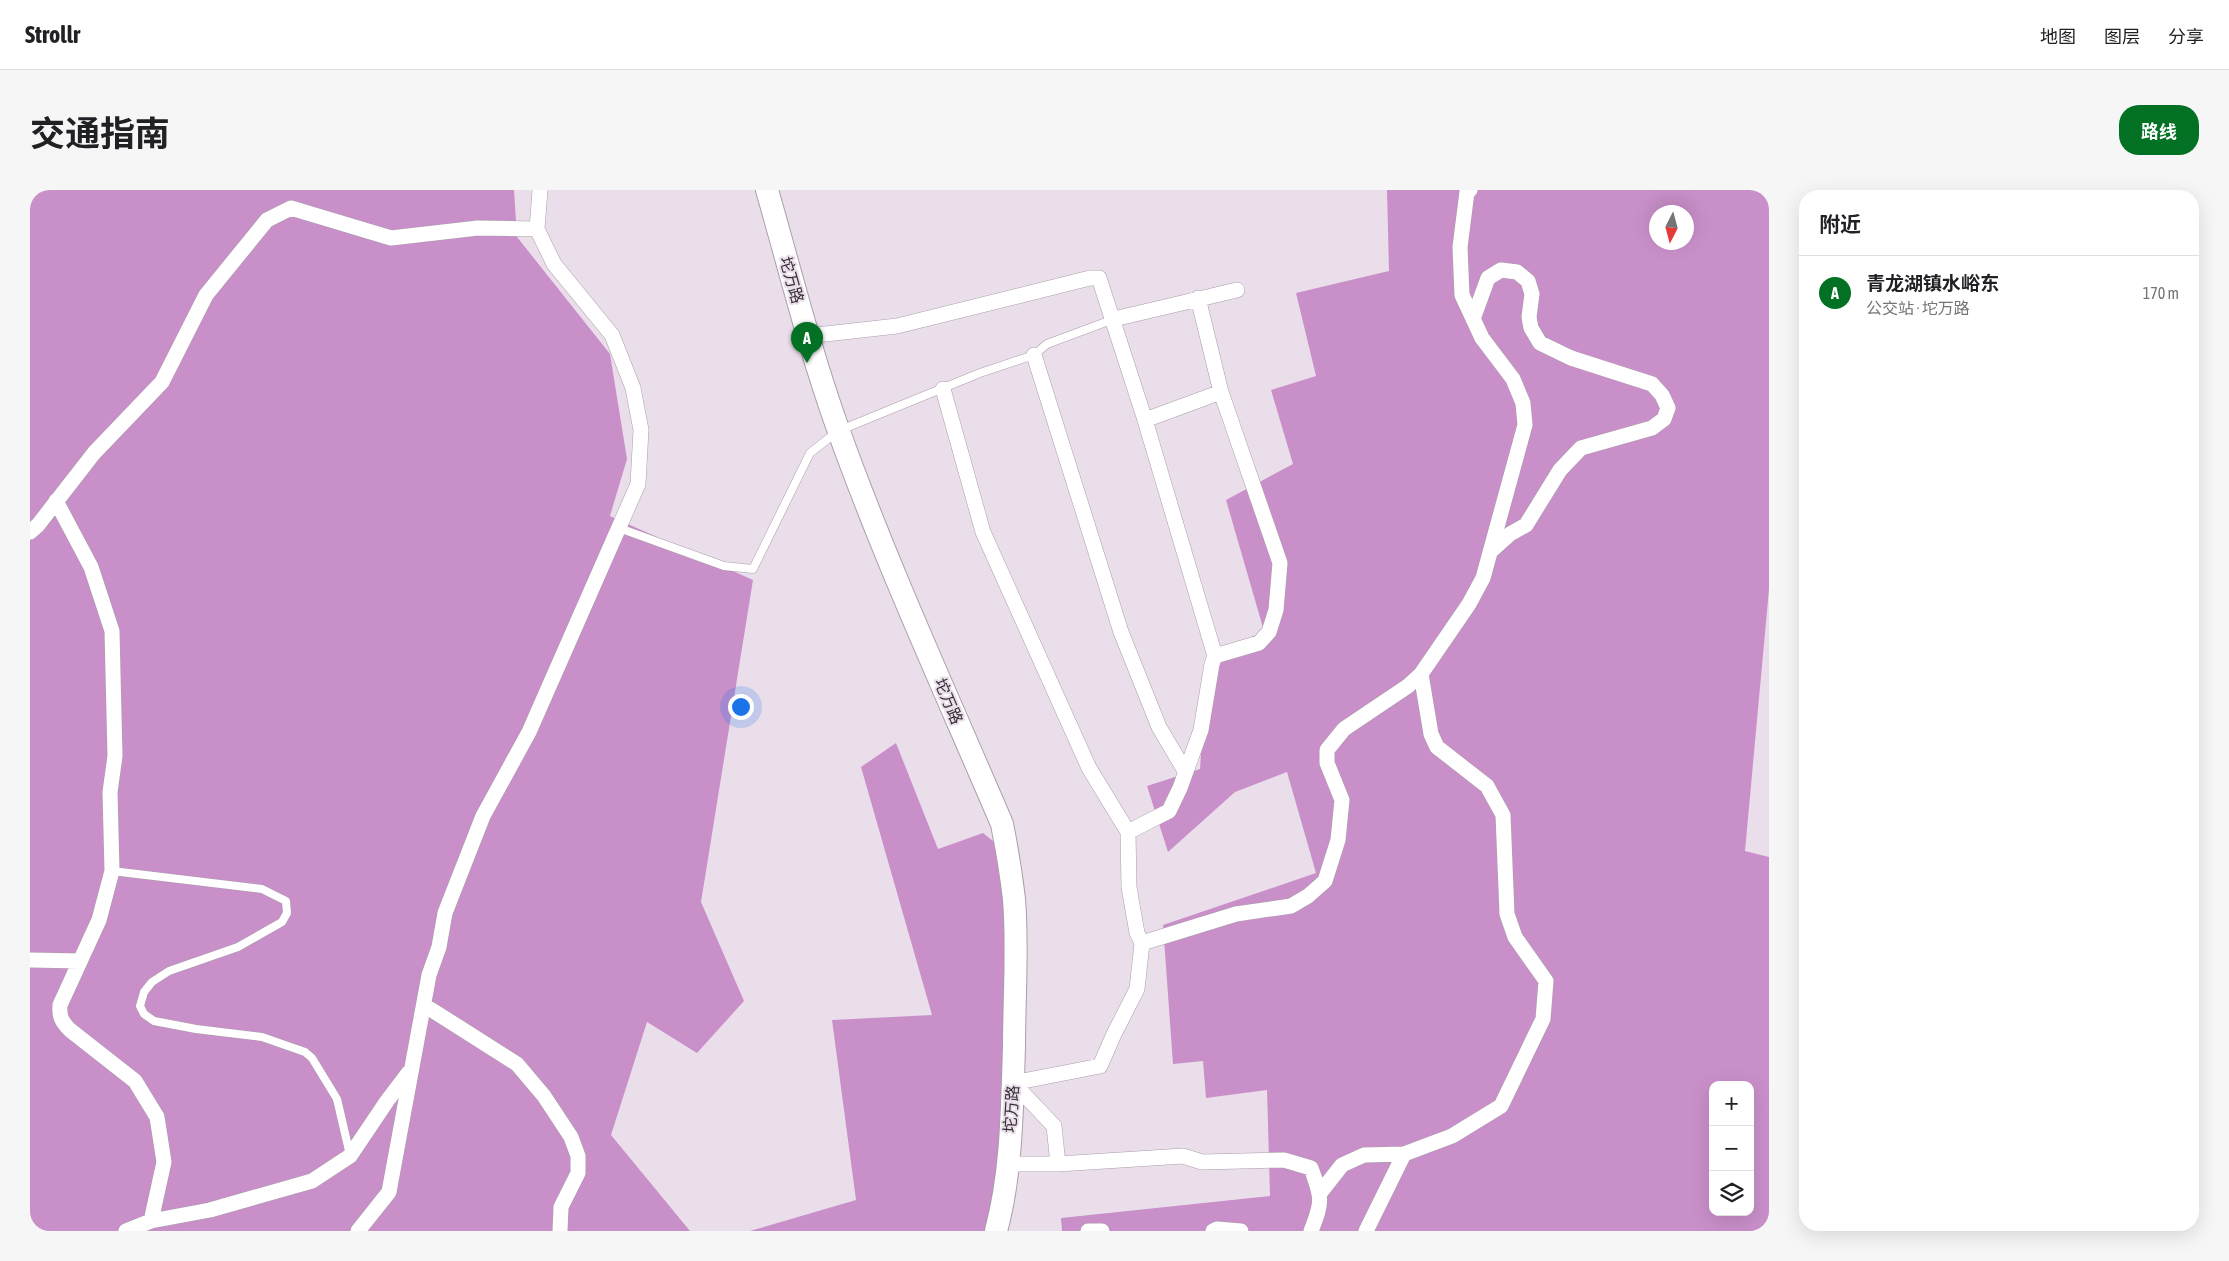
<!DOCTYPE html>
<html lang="zh">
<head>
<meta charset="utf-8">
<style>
	body { margin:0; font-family:"Asap Condensed","Noto Sans SC",sans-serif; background:#f6f6f6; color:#202124 }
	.controls { position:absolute; right:15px; bottom:15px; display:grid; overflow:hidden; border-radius:10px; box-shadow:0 5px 20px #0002 }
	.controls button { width:45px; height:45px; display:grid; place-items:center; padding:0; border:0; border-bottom:1px solid #e0e0e0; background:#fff; color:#202124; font:25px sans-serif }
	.compass { position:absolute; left:1619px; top:15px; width:45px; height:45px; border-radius:50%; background:#fff; box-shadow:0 5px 20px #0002; rotate:186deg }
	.you { position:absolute; left:710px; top:516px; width:18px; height:18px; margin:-12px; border:4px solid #fff; border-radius:50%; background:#1a73e8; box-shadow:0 0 0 8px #1a73e833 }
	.badge { display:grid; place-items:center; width:32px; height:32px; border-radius:50%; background:#027123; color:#fff; font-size:16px; font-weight:700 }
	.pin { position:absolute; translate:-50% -41px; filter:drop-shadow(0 1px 2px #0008) }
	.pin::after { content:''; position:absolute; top:26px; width:18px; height:15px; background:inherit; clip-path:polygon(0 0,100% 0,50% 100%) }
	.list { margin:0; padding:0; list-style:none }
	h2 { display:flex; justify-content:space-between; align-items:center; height:65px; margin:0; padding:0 20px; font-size:21px }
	h2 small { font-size:16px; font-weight:400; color:#757577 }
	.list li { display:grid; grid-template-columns:32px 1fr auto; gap:15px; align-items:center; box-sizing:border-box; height:75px; padding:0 20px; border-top:1px solid #e0e0e0 }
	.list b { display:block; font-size:19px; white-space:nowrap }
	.list p { margin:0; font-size:16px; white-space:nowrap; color:#757577 }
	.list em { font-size:16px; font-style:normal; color:#757577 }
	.icon { flex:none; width:28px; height:28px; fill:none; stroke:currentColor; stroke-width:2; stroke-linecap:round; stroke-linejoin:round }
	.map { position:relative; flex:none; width:1739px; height:1041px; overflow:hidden; border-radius:20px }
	header { display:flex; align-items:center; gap:30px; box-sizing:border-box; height:70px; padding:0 25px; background:#fff; border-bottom:1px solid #e0e0e0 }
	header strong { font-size:24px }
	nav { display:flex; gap:28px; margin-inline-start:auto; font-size:18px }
	.intro { display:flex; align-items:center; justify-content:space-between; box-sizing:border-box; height:120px; padding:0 30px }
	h1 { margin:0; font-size:35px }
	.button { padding:12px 22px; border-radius:20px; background:#027123; color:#fff; font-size:18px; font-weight:700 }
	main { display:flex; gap:30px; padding:0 30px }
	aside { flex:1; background:#fff; border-radius:20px; box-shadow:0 5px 20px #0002 }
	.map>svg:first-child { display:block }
	.forest { fill:#c98fc9; fill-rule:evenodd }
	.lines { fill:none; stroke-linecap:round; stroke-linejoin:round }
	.service-casing { stroke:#aa9eaa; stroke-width:9 }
	.minor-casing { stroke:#aa9eaa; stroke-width:16 }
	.secondary-casing { stroke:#aa9eaa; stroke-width:24 }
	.service { stroke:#fff; stroke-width:8 }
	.minor { stroke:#fff; stroke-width:15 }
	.secondary { stroke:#fff; stroke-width:22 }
	.labels { text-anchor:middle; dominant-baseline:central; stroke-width:4; stroke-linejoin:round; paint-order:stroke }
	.street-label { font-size:16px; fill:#342f34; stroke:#ebdeeb }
</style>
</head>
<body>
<header>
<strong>Strollr</strong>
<nav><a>地图</a><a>图层</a><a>分享</a></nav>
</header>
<div class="intro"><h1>交通指南</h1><a class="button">路线</a></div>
<main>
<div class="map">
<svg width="1739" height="1041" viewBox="0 0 1739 1041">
	<rect width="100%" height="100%" fill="#ebdeeb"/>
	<path class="forest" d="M0,0h484l3,47 93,117 17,105 -17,57 143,64 -52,322 43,99 -47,52 -50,-31 -36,113 79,96h-660z
		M1357,0h382v399l-24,262 24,6v374h-707l-1,-13 209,-22 -3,-106 -61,8 -3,-37 -30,3 -10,-139 153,-52 -29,-101 -52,20 -67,60 -21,-66 53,-17 7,-108 57,-30 -38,-131 67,-36 -22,-74 45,-14 -20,-83 93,-22zM1626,22h30v30h-30zM1683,895h37v127h-37z
		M866,553l42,106 45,-16 35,28 -23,370h-245l106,-31 -24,-180 100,-5 -71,-248z"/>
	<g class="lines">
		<g class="service-casing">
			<path id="service" d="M589,338l105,38 29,3 57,-116 28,-22 142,-58 54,-18 13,-11 67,-25
				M82,681l150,18 24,12 1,12 -5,9 -44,25 -69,24 -17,11 -8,10 -4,14 4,8 10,7 42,8 66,8 43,15 7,6 25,41 13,56"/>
		</g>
		<g class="minor-casing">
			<path id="minor" d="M1168,108l23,94 59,171 -4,47 -7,22 -10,11 -44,13
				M1084,129l123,-29
				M1443,129l15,-41 13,-8 16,2 11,9 4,13 -3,23 2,11 9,15 31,15 81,26 10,11 6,13 -4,11 -12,9 -71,20 -21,22 -34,55 -16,9 -20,18
				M778,146l89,-10 193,-48h9l46,142 70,236 -3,8 -11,66 -21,58 -11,23 -41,21
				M1004,165l87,277 38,95 26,44
				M913,199l40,143 106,236 39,64 1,55 8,46 5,10 -5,46 -23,45 -14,32 -87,17
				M1115,230l76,-28
				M26,311l35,66 21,64 3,125 -5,36 2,79 -13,49 -39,85c-1,12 2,17 10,25l65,51 22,36 7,45 -13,59
				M0,342l8,-7 56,-72 68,-71 44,-87 61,-75 24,-12 100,30 87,-10 59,1
				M1112,753l94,-29 55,-8 17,-10 17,-15 13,-41 4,-40 -15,-37v-13l17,-21 64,-43 13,-12 48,-70 14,-26 42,-153 -2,-22 -10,-24 -31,-41 -20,-43 -2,-48 7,-55 3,-2
				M0,770l50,1
				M394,815l93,59 27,32 27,41 7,19v17l-17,34 -1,24
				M977,974h51l-4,-38 -41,-43
				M1028,974l125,-8 19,6 82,-2 27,8c11,30 12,33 0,63
				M1290,1003l22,-28 22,-10 40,-1
				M96,1041l25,-10 59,-11 102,-29 38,-25 37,-55 22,-29
				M328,1041l31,-39 40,-217 10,-28 6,-34 38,-97 46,-84 109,-248 3,-54 -8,-42 -21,-53 -58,-71 -17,-35 3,-39
				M1058,1041h14
				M1183,1041l4,-2 24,2
				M1336,1041l38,-77 48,-18 49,-30 42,-87 3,-38 -31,-44 -8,-23 -4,-99 -16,-29 -50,-39 -6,-13 -10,-60"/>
		</g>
		<g class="secondary-casing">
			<path id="secondary" d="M737,0c23,80 43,161 71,239 48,134 108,264 164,395 5,25 9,49 12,75 4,49 0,98 0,148 -2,60 -2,125 -18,184"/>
		</g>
		<use href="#service" class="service"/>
		<use href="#minor" class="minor"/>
		<use href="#secondary" class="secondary"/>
	</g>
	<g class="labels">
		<g class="street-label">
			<text transform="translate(762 90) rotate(74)">坨万路</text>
			<text transform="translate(919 511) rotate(67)">坨万路</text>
			<text transform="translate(981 919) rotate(-86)">坨万路</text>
		</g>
	</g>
</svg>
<div class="controls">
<button>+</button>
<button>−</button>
<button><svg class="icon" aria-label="layers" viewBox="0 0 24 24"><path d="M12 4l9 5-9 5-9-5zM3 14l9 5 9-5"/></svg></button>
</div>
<svg class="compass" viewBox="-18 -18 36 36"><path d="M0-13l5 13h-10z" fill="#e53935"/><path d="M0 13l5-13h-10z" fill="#757577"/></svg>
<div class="you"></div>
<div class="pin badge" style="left:777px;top:173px">A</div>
</div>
<aside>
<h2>附近<small></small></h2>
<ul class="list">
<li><span class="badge">A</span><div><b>青龙湖镇水峪东</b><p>公交站 · 坨万路</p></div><em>170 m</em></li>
</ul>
</aside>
</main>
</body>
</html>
